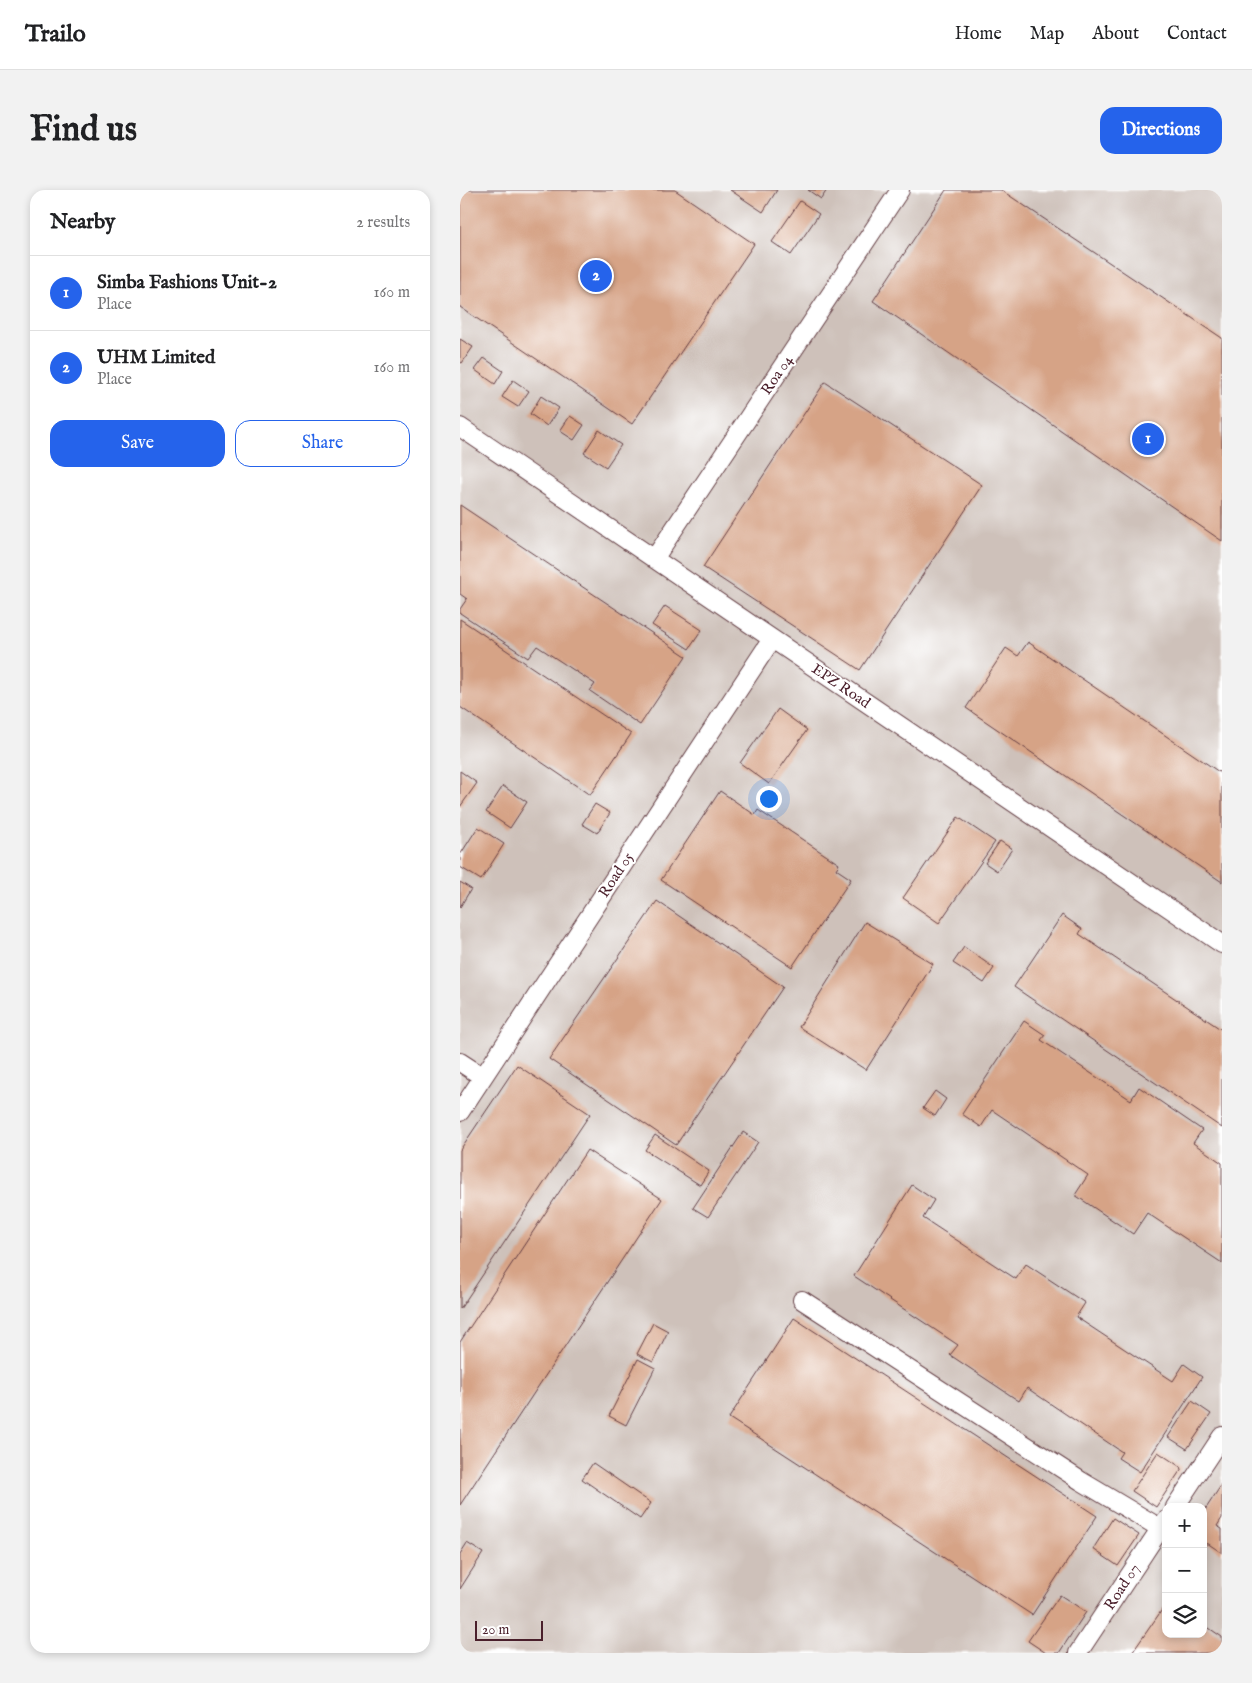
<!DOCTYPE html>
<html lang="en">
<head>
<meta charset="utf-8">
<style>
	body { margin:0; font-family:"IM FELL English",serif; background:#f2f2f2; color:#202124 }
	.controls { position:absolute; right:15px; bottom:15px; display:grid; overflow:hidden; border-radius:10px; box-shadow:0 2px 8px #0003 }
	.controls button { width:45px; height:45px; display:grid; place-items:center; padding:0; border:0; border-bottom:1px solid #e0e0e0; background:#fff; color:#202124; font:25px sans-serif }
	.scale { position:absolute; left:15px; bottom:12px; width:68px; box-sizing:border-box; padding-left:5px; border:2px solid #4a1f2b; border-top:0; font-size:14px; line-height:18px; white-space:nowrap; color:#4a1f2b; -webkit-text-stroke:4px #fff; paint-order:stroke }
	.you { position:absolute; left:308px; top:608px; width:18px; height:18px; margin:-12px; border:4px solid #fff; border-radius:50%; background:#1a73e8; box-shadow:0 0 0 8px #1a73e833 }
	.badge { display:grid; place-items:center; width:32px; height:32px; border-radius:50%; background:#2563eb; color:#fff; font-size:16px; font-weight:700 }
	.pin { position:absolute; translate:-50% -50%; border:2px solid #fff; box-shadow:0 1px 5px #0006 }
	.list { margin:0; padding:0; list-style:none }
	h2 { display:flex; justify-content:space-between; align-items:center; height:65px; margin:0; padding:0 20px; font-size:21px }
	h2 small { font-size:16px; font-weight:400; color:#757577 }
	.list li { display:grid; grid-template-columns:32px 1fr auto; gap:15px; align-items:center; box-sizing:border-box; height:75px; padding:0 20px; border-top:1px solid #e0e0e0 }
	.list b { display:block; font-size:19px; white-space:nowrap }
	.list p { margin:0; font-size:16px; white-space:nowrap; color:#757577 }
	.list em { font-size:16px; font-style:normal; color:#757577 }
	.actions { display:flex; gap:10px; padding:15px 20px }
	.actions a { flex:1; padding:11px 0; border:1px solid #2563eb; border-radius:15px; text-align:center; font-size:18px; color:#2563eb }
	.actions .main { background:#2563eb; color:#fff }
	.icon { flex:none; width:28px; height:28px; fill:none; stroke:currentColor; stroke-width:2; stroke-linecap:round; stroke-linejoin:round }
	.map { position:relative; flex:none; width:762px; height:1463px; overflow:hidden; border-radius:15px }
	header { display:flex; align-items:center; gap:30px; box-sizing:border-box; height:70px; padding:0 25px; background:#fff; border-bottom:1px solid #e0e0e0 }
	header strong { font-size:24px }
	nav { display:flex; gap:28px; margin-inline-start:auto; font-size:18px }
	.intro { display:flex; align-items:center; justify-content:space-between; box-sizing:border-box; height:120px; padding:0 30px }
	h1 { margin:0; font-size:35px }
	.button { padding:12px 22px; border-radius:15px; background:#2563eb; color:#fff; font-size:18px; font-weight:700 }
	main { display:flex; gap:30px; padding:0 30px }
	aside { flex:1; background:#fff; border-radius:15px; box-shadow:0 2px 8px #0003 }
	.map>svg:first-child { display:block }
	.industrial { fill:#cec1ba; fill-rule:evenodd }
	.building { fill:#d6a386 }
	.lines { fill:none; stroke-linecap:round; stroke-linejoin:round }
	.minor-casing { stroke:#623c42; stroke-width:20 }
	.minor { stroke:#fff; stroke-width:18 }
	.labels { text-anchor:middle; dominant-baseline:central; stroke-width:4; stroke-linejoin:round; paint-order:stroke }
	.street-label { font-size:15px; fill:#4a1f2b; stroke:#fff }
</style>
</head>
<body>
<header>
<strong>Trailo</strong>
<nav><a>Home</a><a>Map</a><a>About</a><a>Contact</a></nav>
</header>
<div class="intro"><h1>Find us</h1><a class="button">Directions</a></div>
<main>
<aside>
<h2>Nearby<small>2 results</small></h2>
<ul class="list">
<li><span class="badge">1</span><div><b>Simba Fashions Unit-2</b><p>Place</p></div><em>160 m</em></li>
<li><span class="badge">2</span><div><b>UHM Limited</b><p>Place</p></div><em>160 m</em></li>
</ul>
<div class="actions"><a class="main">Save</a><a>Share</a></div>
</aside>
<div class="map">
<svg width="762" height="1463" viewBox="0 0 762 1463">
	<rect width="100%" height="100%" fill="#fff"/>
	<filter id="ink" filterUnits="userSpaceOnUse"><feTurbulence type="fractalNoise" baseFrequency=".02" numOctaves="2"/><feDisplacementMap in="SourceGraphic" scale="10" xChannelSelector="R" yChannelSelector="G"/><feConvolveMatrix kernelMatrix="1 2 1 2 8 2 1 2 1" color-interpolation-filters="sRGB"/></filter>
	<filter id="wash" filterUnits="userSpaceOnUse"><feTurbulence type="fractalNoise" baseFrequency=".0096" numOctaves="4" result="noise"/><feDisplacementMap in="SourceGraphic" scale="20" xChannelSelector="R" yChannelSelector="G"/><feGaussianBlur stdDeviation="1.12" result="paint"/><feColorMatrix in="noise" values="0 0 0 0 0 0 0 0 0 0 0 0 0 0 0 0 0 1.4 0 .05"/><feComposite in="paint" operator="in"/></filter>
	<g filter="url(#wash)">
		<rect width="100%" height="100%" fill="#eae3c2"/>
		<path class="industrial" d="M0,0h762v1463h-762zM706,1317h37v127h-37z"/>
		<g id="blocks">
			<path class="building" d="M0,0h215l79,54 -122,180 -172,-117z
				M270,0h47l-14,22z
				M348,0h19l-6,9z
				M486,0h55l221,148v203l-349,-240z
				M340,11l19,13 -28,41 -19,-13z
				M0,149l13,8 -11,16 -2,-1z
				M24,168l19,13 -8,13 -20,-14z
				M53,190l16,11 -11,16 -16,-10z
				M365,192l157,103 -122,185 -157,-103z
				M81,206l18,12 -12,18 -17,-12z
				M110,226l14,9 -10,15 -14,-9z
				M139,240l22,15 -15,22 -22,-14z
				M0,315l226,151 -46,69 -50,-34 5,-7 -58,-38 -9,12 -68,-45v-4l7,-10 -7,-5z
				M205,416l37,24 -13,19 -37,-24z
				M0,429l171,115 -41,61 -130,-88z
				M568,452l194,132v108l-256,-174 40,-60 12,8z
				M318,519l29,21 -38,54 -29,-21z
				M0,581l17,12 -17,24z
				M43,596l24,16 -17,26 -24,-16z
				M260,601l35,24 3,-5 81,54 -3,5 15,10 -59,88 -131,-87z
				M135,614l15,9 -13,20 -15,-9z
				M498,627l37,25 -56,81 -36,-25z
				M18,637l26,17 -23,36 -21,-13v-12z
				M540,651l12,8 -15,22 -12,-8z
				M0,692l11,7 -11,18z
				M197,711l126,86 -107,158 -127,-86z
				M602,725l20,14 -3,5 143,96v98l-208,-141z
				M405,732l68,42 -67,106 -67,-43z
				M504,757l30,21 -10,15 -31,-20z
				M564,831l21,14 -4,5 90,60 8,-13 63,43 -9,13 29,20v100l-75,-50 -14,21 -58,-39 13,-20 -96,-65 -11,17 -19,-13z
				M57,875l73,49 -130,195v-159z
				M475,901l11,8 -11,17 -12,-8z
				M283,942l15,10 -50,75 -15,-9z
				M195,945l54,36 -9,14 -55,-35z
				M127,960l75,49 -202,306v-163z
				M452,995l22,15 -11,18 93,61 10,-15 59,39 -9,14 97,64 11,-17 18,13 -62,95 -22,-14 4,-6 -95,-64 -8,13 -69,-46 8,-10 -104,-69z
				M334,1128l303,198 -65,99 -303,-197z
				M193,1133l15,8 -15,31 -16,-8z
				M178,1169l17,9 -29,57 -17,-9z
				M732,1211l19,13 -24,35 -19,-12z
				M698,1262l24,16 -26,39 -24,-16z
				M133,1273l58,40 -11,16 -58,-40z
				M762,1294v34l-5,8 5,3v24l-15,-10 -4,5v-35z
				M653,1328l26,17 -21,31 -25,-17z
				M7,1353l16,10 -23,36v-35z
				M600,1405l26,17 -27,41h-13l-18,-12z
				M706,1414v30h37v-10l19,13v16h-90z"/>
		</g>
	</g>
	<g filter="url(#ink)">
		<use href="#blocks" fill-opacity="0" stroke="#623c42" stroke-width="1"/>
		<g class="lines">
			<g class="minor-casing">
				<path id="minor" d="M0,237l762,517
					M194,369l246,-369
					M0,872l23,15
					M0,922l312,-473
					M342,1110l279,181 79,47
					M715,1317l47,-71
					M618,1463l88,-133"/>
			</g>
			<use href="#minor" class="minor"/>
		</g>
	</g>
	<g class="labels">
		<g class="street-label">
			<text transform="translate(317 185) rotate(-56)">Roa 04</text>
			<text transform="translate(381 496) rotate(34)">EPZ Road</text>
			<text transform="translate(156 685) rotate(-57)">Road 05</text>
			<text transform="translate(662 1397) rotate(-57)">Road 07</text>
		</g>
	</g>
</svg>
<div class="controls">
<button>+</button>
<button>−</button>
<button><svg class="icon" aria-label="layers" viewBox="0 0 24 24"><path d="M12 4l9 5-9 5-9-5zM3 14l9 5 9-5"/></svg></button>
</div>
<div class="scale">20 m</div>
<div class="you"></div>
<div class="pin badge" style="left:688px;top:249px">1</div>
<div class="pin badge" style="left:136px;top:86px">2</div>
</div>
</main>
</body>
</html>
